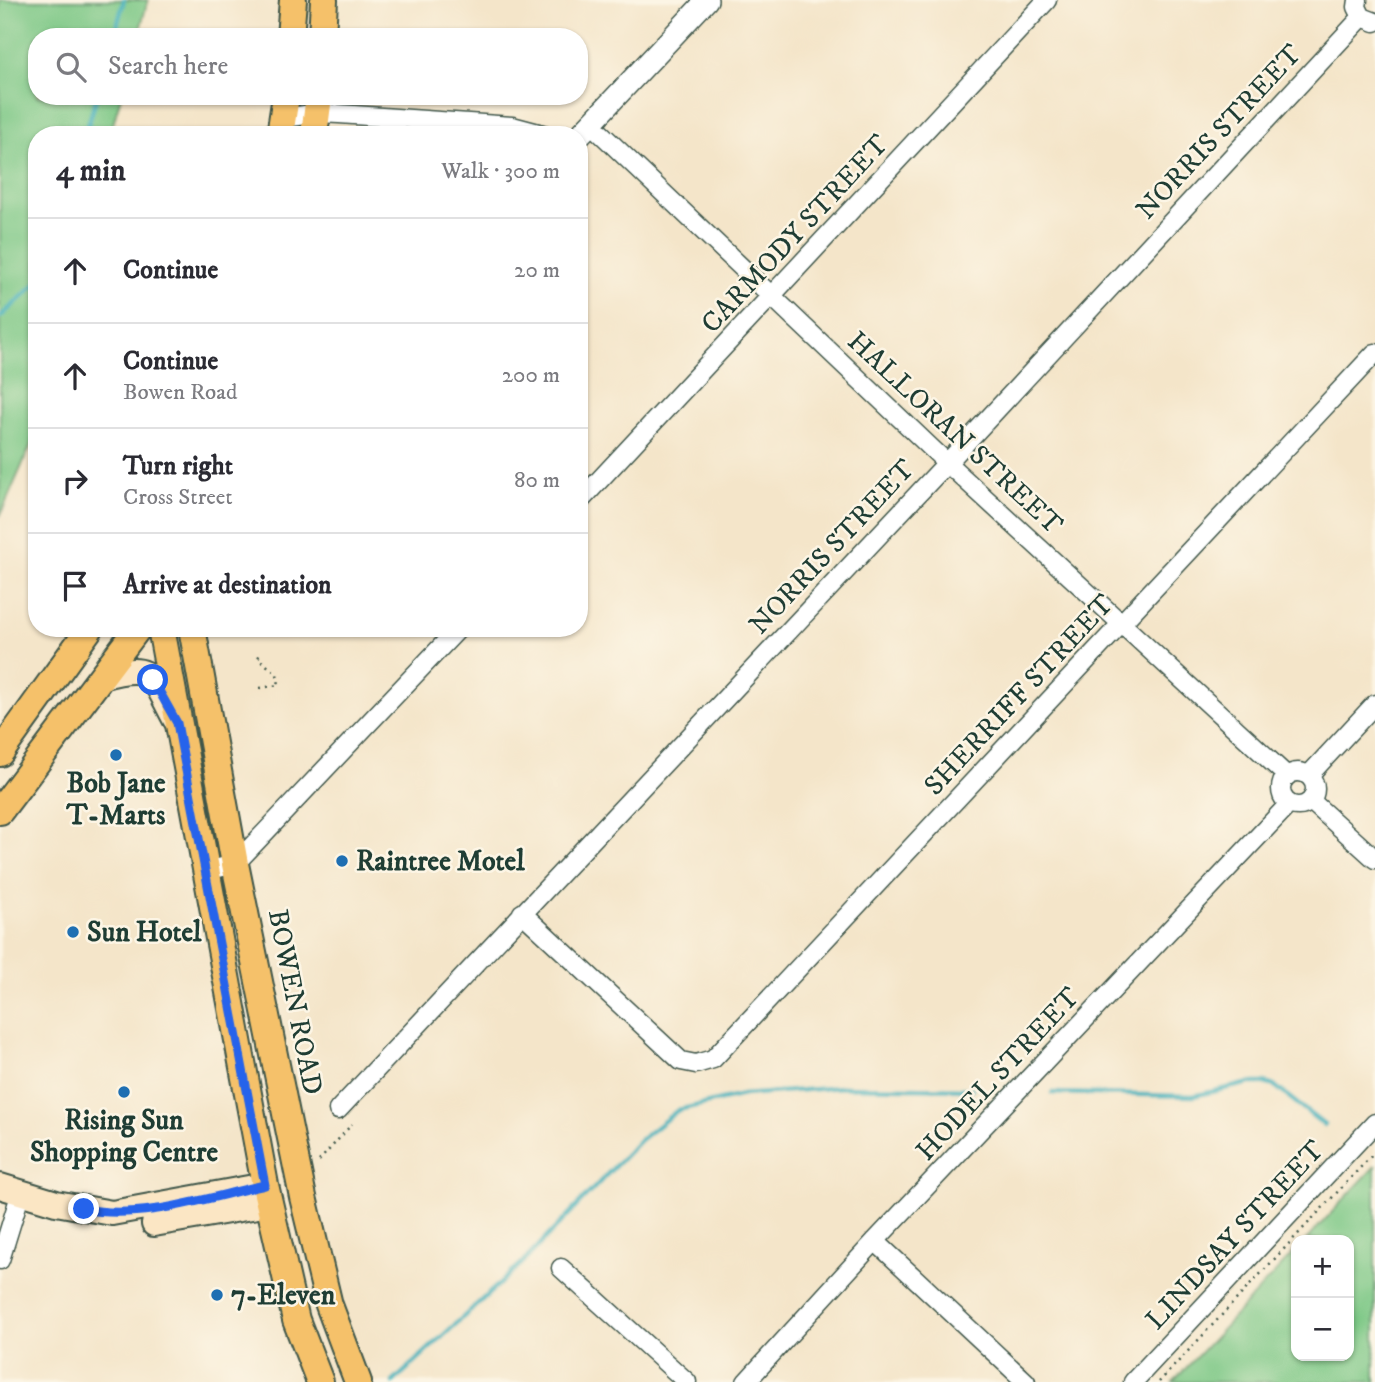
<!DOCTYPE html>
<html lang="en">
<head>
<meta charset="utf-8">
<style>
	body { margin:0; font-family:"IM FELL DW Pica",serif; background:#f7f7f7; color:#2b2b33 }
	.controls { position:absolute; right:21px; bottom:21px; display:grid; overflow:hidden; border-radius:14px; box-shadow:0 2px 5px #0004 }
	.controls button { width:63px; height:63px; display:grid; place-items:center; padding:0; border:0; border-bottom:2px solid #e1e1e2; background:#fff; color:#2b2b33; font:35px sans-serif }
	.stop { position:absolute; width:21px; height:21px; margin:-16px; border:5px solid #2563eb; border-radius:50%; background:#fff }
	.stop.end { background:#2563eb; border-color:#fff; box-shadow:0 2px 7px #0008 }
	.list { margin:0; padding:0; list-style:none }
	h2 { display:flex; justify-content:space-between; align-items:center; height:91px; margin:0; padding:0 28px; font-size:30px }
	h2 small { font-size:23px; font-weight:400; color:#7c7c81 }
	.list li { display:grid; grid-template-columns:46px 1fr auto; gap:21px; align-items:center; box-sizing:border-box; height:105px; padding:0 28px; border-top:2px solid #e1e1e2 }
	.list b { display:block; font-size:26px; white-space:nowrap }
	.list p { margin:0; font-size:23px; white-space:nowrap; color:#7c7c81 }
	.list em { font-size:23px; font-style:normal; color:#7c7c81 }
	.icon { flex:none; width:38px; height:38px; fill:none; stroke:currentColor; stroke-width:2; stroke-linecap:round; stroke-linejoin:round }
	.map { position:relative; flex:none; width:1375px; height:1382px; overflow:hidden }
	.search { position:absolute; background:#fff; box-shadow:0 2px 5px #0004; left:28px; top:28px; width:560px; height:77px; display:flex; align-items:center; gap:18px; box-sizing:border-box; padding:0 24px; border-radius:28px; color:#7c7c81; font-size:26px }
	.panel { position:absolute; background:#fff; box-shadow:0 2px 5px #0004; left:28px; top:126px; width:560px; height:511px; border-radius:28px }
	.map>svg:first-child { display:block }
	.green { fill:#7bc785; stroke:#4d825c; stroke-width:2 }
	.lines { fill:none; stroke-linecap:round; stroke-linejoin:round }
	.stream { stroke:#3eaeb9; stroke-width:4.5 }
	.minor-casing { stroke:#3f564a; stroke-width:21 }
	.tertiary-casing { stroke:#3f564a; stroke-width:24 }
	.secondary-casing { stroke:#3f564a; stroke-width:28 }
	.primary-casing { stroke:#3f564a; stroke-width:30 }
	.path { stroke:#3f564a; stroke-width:2.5; stroke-dasharray:2 5; stroke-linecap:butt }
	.minor { stroke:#fff; stroke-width:18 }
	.tertiary { stroke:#fff; stroke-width:21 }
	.secondary { stroke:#fbe6c4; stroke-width:24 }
	.primary { stroke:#f5c16b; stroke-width:26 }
	.route { stroke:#2563eb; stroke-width:9 }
	.poi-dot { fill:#1f6fb2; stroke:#fcf5e5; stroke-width:2.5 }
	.labels { text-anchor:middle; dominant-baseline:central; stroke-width:5; stroke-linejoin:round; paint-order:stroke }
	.street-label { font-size:28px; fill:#1f3d34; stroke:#fcf5e5 }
	.poi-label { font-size:28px; font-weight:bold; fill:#1f3d34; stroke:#fcf5e5; text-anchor:start }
</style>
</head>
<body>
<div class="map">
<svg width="1375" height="1382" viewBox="0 0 1375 1382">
	<rect width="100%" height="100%" fill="#fcf5e5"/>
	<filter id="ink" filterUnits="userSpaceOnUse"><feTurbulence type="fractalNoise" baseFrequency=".0143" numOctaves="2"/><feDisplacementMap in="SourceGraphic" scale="14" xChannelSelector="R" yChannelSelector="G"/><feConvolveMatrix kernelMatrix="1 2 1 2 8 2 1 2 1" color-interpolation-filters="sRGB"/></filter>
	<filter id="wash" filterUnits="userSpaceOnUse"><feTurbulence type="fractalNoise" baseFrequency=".00686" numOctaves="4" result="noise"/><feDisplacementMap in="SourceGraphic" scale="28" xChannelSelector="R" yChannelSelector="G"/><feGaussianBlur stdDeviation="1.57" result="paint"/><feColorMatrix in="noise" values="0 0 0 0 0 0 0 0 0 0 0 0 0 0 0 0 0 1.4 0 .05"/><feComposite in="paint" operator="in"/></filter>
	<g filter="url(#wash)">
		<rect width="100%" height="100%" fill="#f4e5c9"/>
		<path class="green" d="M0,0h148l-10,37h-101v59h84l-11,39h-73v296l-37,85z
			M1375,1166v216h-202l123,-132v106h53v-116h-43z"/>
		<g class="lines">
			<path class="stream" d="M114,37l10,-37
				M85,135l12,-39
				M0,317l37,-34
				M1052,1093l141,3 57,-13h14l11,3 49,39
				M393,1382l131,-121 116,-121 38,-30 65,-15 99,-8 130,2"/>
		</g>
	</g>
	<g filter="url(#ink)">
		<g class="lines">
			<g class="minor-casing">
				<path id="minor" d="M1358,0l-1,7 5,10 13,5
					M285,118l33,-5 21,1 173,12 34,9
					M591,124l356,339 340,313
					M579,502l468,-502
					M1281 789a17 17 0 1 1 34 0a17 17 0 1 1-34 0Z
					M1309,775l66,-71
					M1311,801l64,58
					M206,871l29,-7 224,-236
					M522,913l159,148 15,3 17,-5 662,-706
					M338,1110l609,-647 415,-446
					M875,1241l151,141
					M0,1260l21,-68
					M561,1268l126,114
					M746,1382l129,-141 414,-437
					M1133,1382l242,-259"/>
			</g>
			<g class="tertiary-casing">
				<path id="tertiary" d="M579,136l128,-136"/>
			</g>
			<g class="secondary-casing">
				<path id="secondary" d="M101,677c54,-15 50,-2 74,42
					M0,1186l56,17 56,10 153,-28
					M154,1224l115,-20"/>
			</g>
			<g class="primary-casing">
				<path id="primary" d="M290,37l3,-37
					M322,37l2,-37
					M280,135l6,-39
					M314,135l5,-39
					M161,628l104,557 31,135 24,62
					M192,628l43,236 68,333 26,108 29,77
					M0,753l90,-125
					M0,811l138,-183"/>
			</g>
			<path class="path" d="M260,688l19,-3 -2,-11 -19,-16 2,-4
				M319,1161l33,-37
				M1159,1382l216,-230"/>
			<use href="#minor" class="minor"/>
			<use href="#tertiary" class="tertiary"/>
			<use href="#secondary" class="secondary"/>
			<use href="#primary" class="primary"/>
		</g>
	</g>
	<g class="lines" filter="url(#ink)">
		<path class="route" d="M84,1209c58,12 124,-12 181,-24l-88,-462 -24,-43"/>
	</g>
	<g class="poi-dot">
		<circle cx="116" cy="755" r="7"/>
		<circle cx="342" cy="861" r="7"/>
		<circle cx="73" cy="932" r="7"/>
		<circle cx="124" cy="1092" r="7"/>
		<circle cx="217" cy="1295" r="7"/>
	</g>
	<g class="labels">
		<g class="street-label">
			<text transform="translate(1219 132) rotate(-47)">NORRIS STREET</text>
			<text transform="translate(795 234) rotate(-47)">CARMODY STREET</text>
			<text transform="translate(955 433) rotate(43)">HALLORAN STREET</text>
			<text transform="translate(832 547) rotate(-47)">NORRIS STREET</text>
			<text transform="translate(1019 695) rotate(-47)">SHERRIFF STREET</text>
			<text transform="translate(295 1002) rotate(79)">BOWEN ROAD</text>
			<text transform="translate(998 1074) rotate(-47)">HODEL STREET</text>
			<text transform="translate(1235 1235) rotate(-47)">LINDSAY STREET</text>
		</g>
		<g class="poi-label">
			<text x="116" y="783" text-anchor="middle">Bob Jane<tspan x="116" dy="32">T-Marts</tspan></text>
			<text x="356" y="861">Raintree Motel</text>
			<text x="87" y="932">Sun Hotel</text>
			<text x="124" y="1120" text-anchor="middle">Rising Sun<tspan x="124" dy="32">Shopping Centre</tspan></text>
			<text x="231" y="1295">7-Eleven</text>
		</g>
	</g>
</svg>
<div class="controls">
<button>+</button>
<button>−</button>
</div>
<div class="stop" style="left:153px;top:680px"></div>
<div class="stop end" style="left:84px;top:1209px"></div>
<div class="search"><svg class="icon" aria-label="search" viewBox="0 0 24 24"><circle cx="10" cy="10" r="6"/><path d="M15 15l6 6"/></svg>Search here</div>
<section class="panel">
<h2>4 min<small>Walk · 300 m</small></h2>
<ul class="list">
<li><svg class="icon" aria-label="ahead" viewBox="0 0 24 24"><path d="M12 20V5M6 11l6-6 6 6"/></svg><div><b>Continue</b></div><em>20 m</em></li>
<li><svg class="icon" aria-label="ahead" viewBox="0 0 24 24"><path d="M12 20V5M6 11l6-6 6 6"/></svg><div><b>Continue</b><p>Bowen Road</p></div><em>200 m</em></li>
<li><svg class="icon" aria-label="right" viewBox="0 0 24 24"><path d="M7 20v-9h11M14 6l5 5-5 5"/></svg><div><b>Turn right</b><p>Cross Street</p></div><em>80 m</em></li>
<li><svg class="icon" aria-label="arrive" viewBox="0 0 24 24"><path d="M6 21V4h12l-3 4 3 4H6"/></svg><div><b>Arrive at destination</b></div></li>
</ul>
</section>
</div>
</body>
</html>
